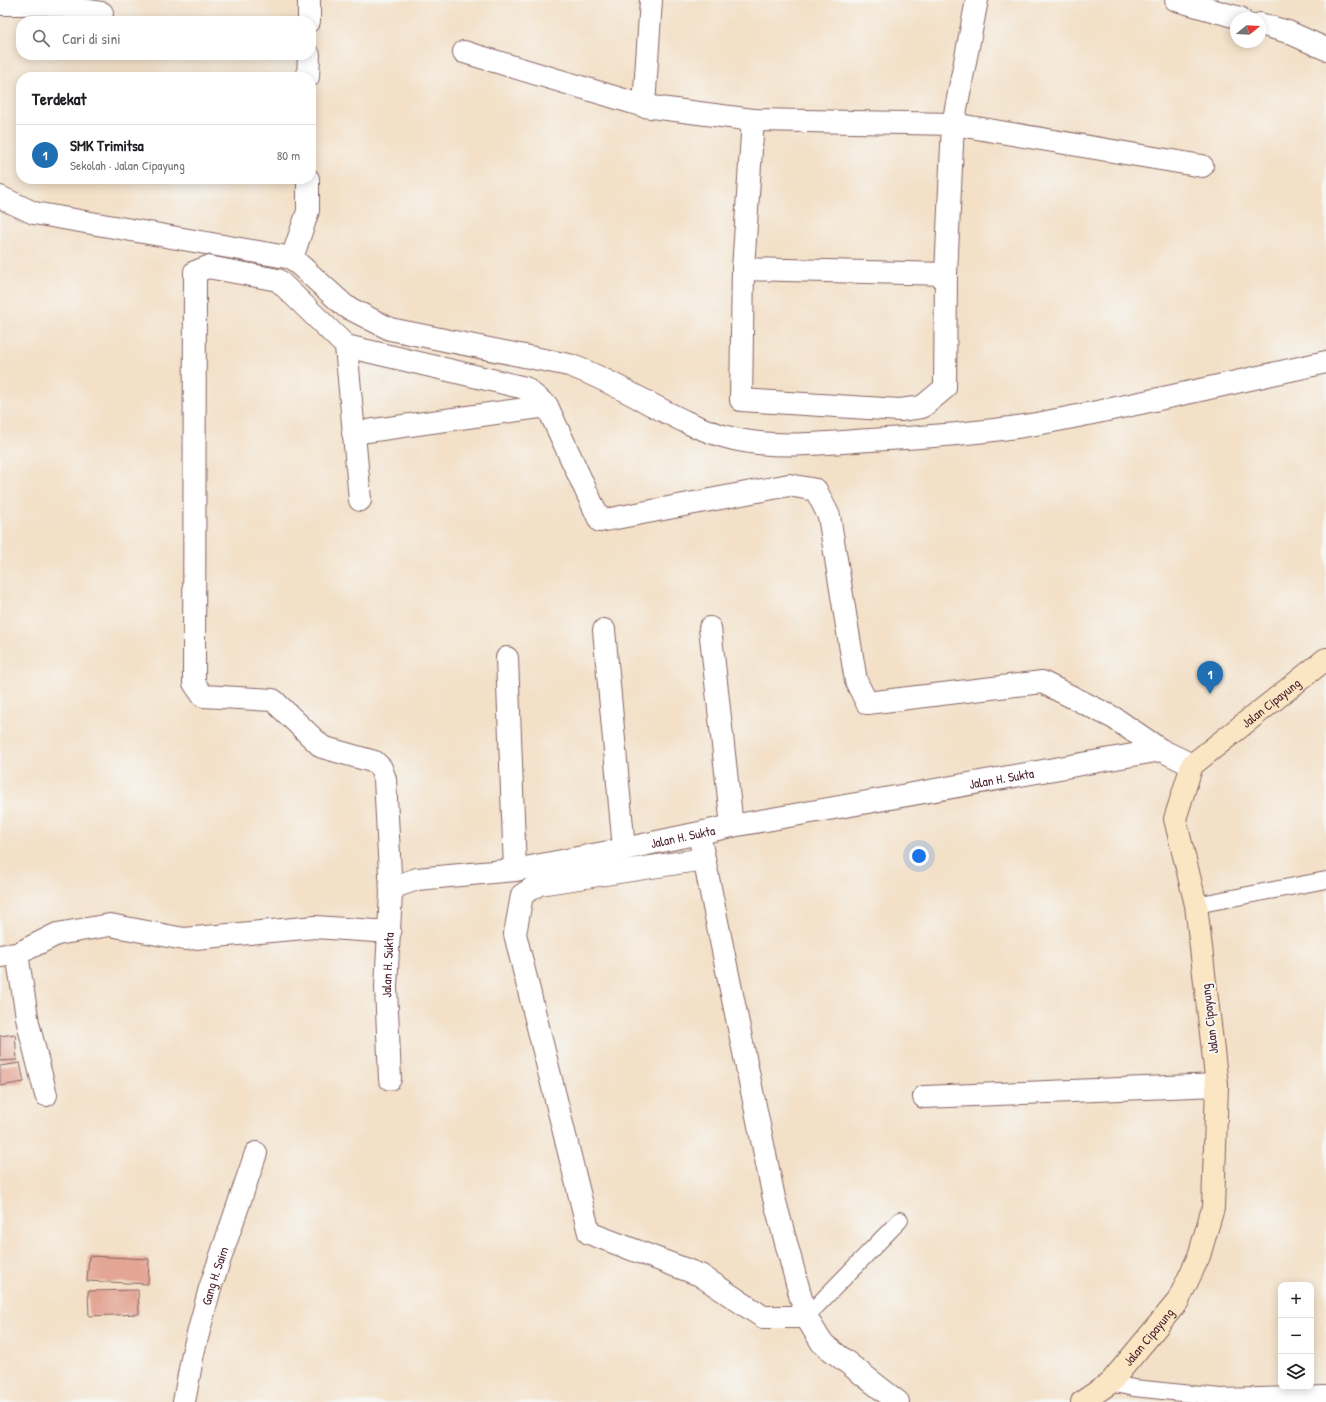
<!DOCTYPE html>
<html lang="id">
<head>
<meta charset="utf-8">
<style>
	body { margin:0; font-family:"Patrick Hand",sans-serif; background:#f2f2f2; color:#202124 }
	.controls { position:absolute; right:12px; bottom:12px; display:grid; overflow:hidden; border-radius:8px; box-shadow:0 2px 10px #0003 }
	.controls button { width:36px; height:36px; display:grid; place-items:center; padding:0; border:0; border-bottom:1px solid #e0e0e0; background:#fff; color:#202124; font:20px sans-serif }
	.compass { position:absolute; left:1230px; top:12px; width:36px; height:36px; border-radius:50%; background:#fff; box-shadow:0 2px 10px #0003; rotate:72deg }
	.you { position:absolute; left:919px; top:856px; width:14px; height:14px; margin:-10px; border:3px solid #fff; border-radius:50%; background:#1a73e8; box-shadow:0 0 0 6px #1a73e833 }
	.badge { display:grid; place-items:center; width:26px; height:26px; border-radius:50%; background:#1f6fb2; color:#fff; font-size:13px; font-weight:700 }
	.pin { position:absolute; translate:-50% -33px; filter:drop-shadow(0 1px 2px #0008) }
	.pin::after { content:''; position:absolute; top:21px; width:14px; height:12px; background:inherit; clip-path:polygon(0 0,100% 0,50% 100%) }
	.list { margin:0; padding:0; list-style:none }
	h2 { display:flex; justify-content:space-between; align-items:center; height:52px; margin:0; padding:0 16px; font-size:17px }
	h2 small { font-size:13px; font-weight:400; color:#757577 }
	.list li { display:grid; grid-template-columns:26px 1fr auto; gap:12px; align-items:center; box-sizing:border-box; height:60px; padding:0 16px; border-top:1px solid #e0e0e0 }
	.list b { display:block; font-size:15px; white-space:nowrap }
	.list p { margin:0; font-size:13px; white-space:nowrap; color:#757577 }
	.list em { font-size:13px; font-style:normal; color:#757577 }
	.icon { flex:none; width:22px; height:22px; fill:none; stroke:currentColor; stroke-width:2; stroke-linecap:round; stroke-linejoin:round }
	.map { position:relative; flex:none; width:1326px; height:1402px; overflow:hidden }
	.search { position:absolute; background:#fff; box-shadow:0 2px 10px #0003; left:16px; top:16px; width:300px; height:44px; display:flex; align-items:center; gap:10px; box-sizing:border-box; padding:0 14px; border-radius:16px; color:#757577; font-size:15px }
	.panel { position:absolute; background:#fff; box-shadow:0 2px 10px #0003; left:16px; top:72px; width:300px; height:112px; border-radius:16px }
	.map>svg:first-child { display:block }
	.building { fill:#e3a695 }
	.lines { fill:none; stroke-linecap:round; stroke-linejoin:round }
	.lane-casing { stroke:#856362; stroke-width:18 }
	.street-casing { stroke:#856362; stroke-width:24 }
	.secondary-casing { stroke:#856362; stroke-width:24 }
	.lane { stroke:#fff; stroke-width:16 }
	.street { stroke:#fff; stroke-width:22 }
	.secondary { stroke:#fbe6c4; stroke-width:22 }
	.labels { text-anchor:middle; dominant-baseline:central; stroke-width:4; stroke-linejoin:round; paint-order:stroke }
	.street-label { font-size:13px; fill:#4a1f2b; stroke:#f6f6f2 }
</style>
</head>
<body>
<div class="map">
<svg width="1326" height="1402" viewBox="0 0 1326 1402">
	<rect width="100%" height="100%" fill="#f6f6f2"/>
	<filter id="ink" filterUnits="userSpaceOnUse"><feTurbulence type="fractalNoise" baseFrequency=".025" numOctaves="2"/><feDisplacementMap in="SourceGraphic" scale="8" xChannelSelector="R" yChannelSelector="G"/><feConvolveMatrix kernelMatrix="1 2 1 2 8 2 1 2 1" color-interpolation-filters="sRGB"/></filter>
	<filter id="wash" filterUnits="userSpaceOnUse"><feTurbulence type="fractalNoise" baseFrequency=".012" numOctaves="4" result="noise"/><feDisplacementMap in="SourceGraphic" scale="16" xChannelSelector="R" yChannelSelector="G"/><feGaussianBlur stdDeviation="0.9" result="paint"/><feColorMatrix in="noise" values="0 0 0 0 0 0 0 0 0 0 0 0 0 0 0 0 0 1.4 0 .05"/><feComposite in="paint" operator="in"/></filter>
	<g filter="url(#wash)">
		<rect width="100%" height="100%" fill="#f3e0c7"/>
		<g id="blocks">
			<path class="building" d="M15,1034l2,26 -17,1v-25z
				M20,1063l4,19 -24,4v-20z
				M89,1256l60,3 -1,25 -61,-3z
				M138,1290l1,24 -50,2 -1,-25z"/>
		</g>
	</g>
	<g filter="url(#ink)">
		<use href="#blocks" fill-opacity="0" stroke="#856362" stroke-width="1"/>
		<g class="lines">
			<g class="lane-casing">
				<path id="lane" d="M1196,905l130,-25
					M806,1317l94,-97
					M1110,1383l24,5 86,9 106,-3"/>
			</g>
			<g class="street-casing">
				<g id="street">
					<path d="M1176,0l64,18"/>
					<path d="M0,4h47l55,9"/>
					<path d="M309,21v-21"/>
					<path d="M1260,24l28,8 38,17"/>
					<path d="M464,52l180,54 109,14 200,4 249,42"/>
					<path d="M308,77l1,-22"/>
					<path d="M644,106l7,-106"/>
					<path d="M753,120l-10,149 -2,131 159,10 22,-3 23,-19 1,-114 7,-150 24,-124"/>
					<path d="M0,197l34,16 258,45 53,48 45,23 179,36c57,20 106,60 165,74 44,10 91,4 136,1 58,-3 115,-7 172,-17 95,-18 189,-40 284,-61"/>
					<path d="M292,258l16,-47v-32"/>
					<path d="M743,269l203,5"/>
					<path d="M346,346l14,154"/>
					<path d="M353,433l194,-27"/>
					<path d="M710,628l22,198"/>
					<path d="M604,630l20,219"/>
					<path d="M507,658l8,212"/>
					<path d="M701,844l73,354 32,119 16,26 76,59"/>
					<path d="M704,859l-165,25 -17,11 -7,39 74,299 111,42 63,42h43"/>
					<path d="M391,893l-6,-114 -4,-11 -6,-6 -53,-15 -49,-47 -70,-4 -9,-13 1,-411 13,-5 70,13 68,66 179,42 22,18 53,115 189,-36 27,5 13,26 27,165 11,22 175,-21 72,36 47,32 31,15"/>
					<path d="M17,954l11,69 18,72"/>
					<path d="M0,956l17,-2 40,-20 53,-9 74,14 131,-12 75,5"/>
					<path id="s1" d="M390,1079l-4,-92 5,-94 6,-7 20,-7 98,-9 109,-21 108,-23 429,-76"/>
					<path d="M924,1097l293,-12"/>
					<path id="s2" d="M184,1402l9,-49 17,-65 46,-135"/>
				</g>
			</g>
			<g class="secondary-casing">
				<g id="secondary">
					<path id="s3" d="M1082,1402l28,-19 68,-82 21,-45 14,-48 4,-123 -21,-180 -21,-86 17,-54 134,-106"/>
				</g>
			</g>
			<use href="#lane" class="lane"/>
			<use href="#street" class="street"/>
			<use href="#secondary" class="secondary"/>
		</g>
	</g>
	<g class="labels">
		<g class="street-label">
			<text stroke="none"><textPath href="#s3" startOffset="790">Jalan Cipayung</textPath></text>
			<text stroke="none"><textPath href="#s1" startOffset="810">Jalan H. Sukta</textPath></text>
			<text stroke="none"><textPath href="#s1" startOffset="486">Jalan H. Sukta</textPath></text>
			<text stroke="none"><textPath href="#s1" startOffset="114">Jalan H. Sukta</textPath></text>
			<text transform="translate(1209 1019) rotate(-97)">Jalan Cipayung</text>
			<text stroke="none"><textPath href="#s2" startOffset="130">Gang H. Saim</textPath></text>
			<text stroke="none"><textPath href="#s3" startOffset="94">Jalan Cipayung</textPath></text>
		</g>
	</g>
</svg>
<div class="controls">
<button>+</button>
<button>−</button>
<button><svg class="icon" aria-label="layers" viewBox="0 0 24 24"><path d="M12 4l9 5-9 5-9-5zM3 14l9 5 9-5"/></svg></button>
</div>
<svg class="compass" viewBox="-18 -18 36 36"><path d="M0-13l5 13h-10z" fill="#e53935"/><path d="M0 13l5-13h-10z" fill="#757577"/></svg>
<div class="you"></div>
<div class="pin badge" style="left:1210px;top:694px">1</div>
<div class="search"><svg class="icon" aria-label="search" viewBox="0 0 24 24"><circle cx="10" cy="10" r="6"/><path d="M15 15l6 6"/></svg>Cari di sini</div>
<section class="panel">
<h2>Terdekat<small></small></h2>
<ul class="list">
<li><span class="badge">1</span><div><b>SMK Trimitsa</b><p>Sekolah · Jalan Cipayung</p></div><em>80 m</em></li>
</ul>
</section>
</div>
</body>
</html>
